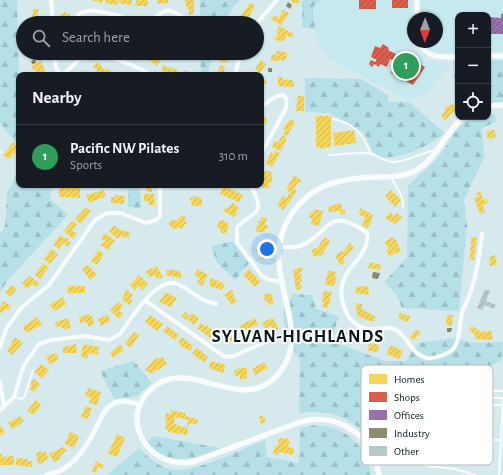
<!DOCTYPE html>
<html lang="en">
<head>
<meta charset="utf-8">
<style>
	body { margin:0; font-family:"Alegreya Sans",sans-serif; background:#242831; color:#f1f3f6 }
	.controls { position:absolute; right:12px; top:12px; display:grid; overflow:hidden; border-radius:8px; box-shadow:0 1px 3px #0004 }
	.controls button { width:36px; height:36px; display:grid; place-items:center; padding:0; border:0; border-bottom:1px solid #363941; background:#171b24; color:#f1f3f6; font:20px sans-serif }
	.compass { position:absolute; left:407px; top:12px; width:36px; height:36px; border-radius:50%; background:#171b24; box-shadow:0 1px 3px #0004; rotate:181deg }
	.you { position:absolute; left:267px; top:249px; width:14px; height:14px; margin:-10px; border:3px solid #fff; border-radius:50%; background:#1a73e8; box-shadow:0 0 0 6px #1a73e833 }
	.badge { display:grid; place-items:center; width:26px; height:26px; border-radius:50%; background:#1a73e8; color:#fff; font-size:13px; font-weight:700 }
	.pin { position:absolute; translate:-50% -50%; border:2px solid #fff; box-shadow:0 1px 4px #0006 }
	.list { margin:0; padding:0; list-style:none }
	h2 { display:flex; justify-content:space-between; align-items:center; height:52px; margin:0; padding:0 16px; font-size:17px }
	h2 small { font-size:13px; font-weight:400; color:#9ea1a6 }
	.list li { display:grid; grid-template-columns:26px 1fr auto; gap:12px; align-items:center; box-sizing:border-box; height:64px; padding:0 16px; border-top:1px solid #363941 }
	.list b { display:block; font-size:15px; white-space:nowrap }
	.list p { margin:0; font-size:13px; white-space:nowrap; color:#9ea1a6 }
	.list em { font-size:13px; font-style:normal; color:#9ea1a6 }
	.icon { flex:none; width:22px; height:22px; fill:none; stroke:currentColor; stroke-width:2; stroke-linecap:round; stroke-linejoin:round }
	.map { position:relative; flex:none; width:503px; height:475px; overflow:hidden }
	.search { position:absolute; background:#171b24; box-shadow:0 1px 3px #0004; left:16px; top:16px; width:248px; height:44px; display:flex; align-items:center; gap:10px; box-sizing:border-box; padding:0 14px; border-radius:22px; color:#9ea1a6; font-size:15px }
	.panel { position:absolute; background:#171b24; box-shadow:0 1px 3px #0004; left:16px; top:72px; width:248px; height:116px; border-radius:8px }
	.map>svg:first-child { display:block }
	.built { fill:#c6e9f0 }
	.forest { fill:url(#forest-firs) }
	.homes { fill:url(#homes-hatch); fill-rule:evenodd }
	.shops { fill:url(#shops-hatch) }
	.offices { fill:url(#offices-hatch) }
	.industry { fill:url(#industry-hatch) }
	.building { fill:url(#building-hatch) }
	.lines { fill:none; stroke-linecap:round; stroke-linejoin:round }
	.service { stroke:#f9fcfc; stroke-width:2 }
	.minor { stroke:#f9fcfc; stroke-width:4 }
	.tertiary { stroke:#f9fcfc; stroke-width:5 }
	.secondary { stroke:#f9fcfc; stroke-width:5.5 }
	.labels { text-anchor:middle; dominant-baseline:central; stroke-width:4; stroke-linejoin:round; paint-order:stroke }
	.district-label { font-size:18px; font-weight:bold; letter-spacing:1px; fill:#081619; stroke:#fff }
	.key { fill:#fff; stroke:#b5b9ba; stroke-width:1 }
	.key-label { font-size:11px; fill:#081619 }
</style>
</head>
<body>
<div class="map">
<svg width="503" height="475" viewBox="0 0 503 475">
	<defs>
		<pattern id="forest-firs" width="22" height="20" patternUnits="userSpaceOnUse"><rect width="22" height="20" fill="#b6e0e8"/><path d="M5 1l3.5 6h-7zM16 11l3.5 6h-7z" fill="#9bbfc6"/></pattern>
		<pattern id="homes-hatch" width="6" height="6" patternUnits="userSpaceOnUse"><rect width="6" height="6" fill="#f6d55c"/><path d="M-1 1l2-2M0 6l6-6M5 7l2-2" fill="none" stroke="#d1b64f"/></pattern>
		<pattern id="shops-hatch" width="6" height="6" patternUnits="userSpaceOnUse"><rect width="6" height="6" fill="#d6604d"/><path d="M-1 1l2-2M0 6l6-6M5 7l2-2" fill="none" stroke="#ac4e3f"/></pattern>
		<pattern id="offices-hatch" width="6" height="6" patternUnits="userSpaceOnUse"><rect width="6" height="6" fill="#9970ab"/><path d="M-1 1l2-2M0 6l6-6M5 7l2-2" fill="none" stroke="#7b5b8a"/></pattern>
		<pattern id="industry-hatch" width="6" height="6" patternUnits="userSpaceOnUse"><rect width="6" height="6" fill="#8c8c6e"/><path d="M-1 1l2-2M0 6l6-6M5 7l2-2" fill="none" stroke="#70715a"/></pattern>
		<pattern id="building-hatch" width="6" height="6" patternUnits="userSpaceOnUse"><rect width="6" height="6" fill="#b7c7cb"/><path d="M-1 1l2-2M0 6l6-6M5 7l2-2" fill="none" stroke="#9caaae"/></pattern>
	</defs>
	<rect width="100%" height="100%" fill="#d6eaee"/>
	<path class="built" d="M321,0h90l1,42 3,8 11,10 25,5 -28,31 -13,4 -6,-2 -62,-32 -13,-8 -7,-8 -5,-9 -4,-34z
		M420,0h83v50l-15,1v-36h-30v38l-27,-1 -8,-10h14v-24h-16z"/>
	<path class="forest" d="M0,0h17l2,75v72l-19,-24z
		M200,0h40l-7,7 -8,16h-25z
		M302,0h19l-8,7 2,22 -13,-2z
		M200,53h13l-5,22h-7z
		M488,60h15v42l-15,1z
		M453,61h5v46l-3,-3z
		M305,78l56,1 27,16v7h21l36,31c-15,13 -49,29 -68,23l-4,-4 -9,-19 -35,-20 -24,-1z
		M495,113l1,9 -14,6 2,29 -20,43 3,26 -8,85 -57,-3 -6,-14 -12,-12 23,-24 1,-73c11,-10 23,-19 32,-30 16,-21 17,-38 48,-38v-3z
		M19,169v16h34l-3,14 18,16 -60,65 -8,13v-58l5,-9 2,-32z
		M93,185h47l1,24 -13,-2v-17z
		M233,241l16,22 -14,17 -18,-17 -6,-17z
		M293,294l19,1 4,14 23,7 -8,25 54,20h21l12,-18 36,-5 17,5 32,-1 -1,18 -70,36 -21,7 9,19c-9,25 -12,31 -41,32 -16,-32 -45,-47 -80,-41l1,-53 -14,-17 -3,-32z
		M134,361l18,22 -15,13 -23,3 -14,-28z
		M316,425c29,1 52,21 55,50h-264l32,-27c8,8 19,18 30,21 24,6 72,-20 96,-29l2,17 32,6 1,-35z
		M154,436l67,12c-31,12 -48,19 -75,-5z"/>
	<path class="homes" d="M91,0h12v3z
		M106,0h12l-1,5 -11,-2z
		M120,0h12l-1,5 -12,-2z
		M138,0h10l-1,6h-12l1,-5z
		M157,0h11v3l-11,1z
		M185,0h9v14l-5,1v-6h-2z
		M292,0h7v3h-7z
		M250,3l5,3 -8,14 -6,-5z
		M33,9h6l-2,11h-5z
		M283,10l6,3 -8,12 -10,-6 3,-4 5,3z
		M64,12l6,2 -3,9h-10l4,-10 2,1z
		M235,17l7,3 -1,3h-8z
		M279,26l15,8 -2,4 -5,-3 -3,6 -2,-1 -1,2 -7,-3 5,-6 -3,-1z
		M277,51l10,1 -1,8 -15,1v-7l5,1z
		M31,53h8v3h-8z
		M153,53l9,5 -5,8 -11,-8 3,-4 2,1z
		M219.5 58a4.5 4.5 0 1 1 9 0a4.5 4.5 0 1 1-9 0Z
		M261,60l5,4 -6,9 -5,-4z
		M41,61l4,10 -8,2 -2,-4 -2,1 -2,-5z
		M96,62l5,3 1,3 3,2 1,-2 6,4 -2,3h-13v-6l-4,-1z
		M164,65l4,3 1,-1 3,2 1,-2 5,4 -3,4h-7l-7,-6z
		M221,65l4,2 -2,8h-7z
		M185,70l6,5h-9z
		M85,71l4,1 -1,3h-4z
		M278,77h4l2,3 6,-1 4,3v5l-16,-1z
		M263,78l4,3 -6,8v-9z
		M298,96h6v15h-8z
		M452,104l5,4 -12,12 -4,-4 4,-4v-5z
		M264,116l4,5 -5,5 2,2 -4,3v-13z
		M316,116h15v31h-6v2l-9,-2z
		M290,119l5,3 -8,14 -4,-2 2,-4 -2,-1z
		M494,129l2,8 -8,2 -2,-7z
		M354,130l2,13 -21,3 -2,-13z
		M282,135l5,3 -6,13 -9,-4 3,-6 3,2z
		M13,142l6,6 -10,11 -6,-4z
		M275,151l5,2 -8,14 -6,-4 5,-11 2,2z
		M263,171h8l1,3v9h-3v5h-6l-2,-8z
		M294,175l8,6 -2,2 -2,-1 -4,7 3,2 -3,4 -8,-5z
		M145,185h7v7h-5z
		M183,185h11l-4,3z
		M59,186l21,1v11l-21,-1z
		M224,186l19,9 -4,7 -19,-8z
		M104,190l2,6 -17,7 -3,-8z
		M391,190l10,10 -6,7 -10,-11z
		M481,192l2,8 4,-1 1,3 -5,4 2,6 -5,2 -6,-16 4,-1 -2,-4z
		M289,193l5,3 -11,14 -6,-5 6,-9 4,2z
		M144,194h10l1,11h-6v-4h-5z
		M116,195l9,1 -1,8 -13,-1v-6h5z
		M193,196l9,2v8h-10l-2,-8h3z
		M233,203l6,5 -5,9 -11,-6 1,-3 2,1z
		M341,203l1,7 3,-1v5l-4,1 -1,-4 -11,1 -1,-5z
		M86,207l5,4 -10,13 -6,-5z
		M361,208l12,7 -2,7 -4,6 -5,-2 3,-9 -7,-3z
		M314,209l9,2 -4,15 -8,-2 1,-6h-3l1,-6 3,1z
		M391,212l2,4 4,-3 5,4 -7,7 -10,-6z
		M183,215l3,3 -2,2 3,3 -6,6 -2,-2 -3,3 -2,-2 -1,1 -5,-6 5,-4 2,2z
		M267,217l-2,8h3v4h-3v3h-9l1,-7h1v-4h3v-3z
		M222,220l7,4 -3,10 -6,-2 1,-3 -4,-1 2,-7z
		M73,221l4,3 -5,7 5,2 -4,6 -9,-8 7,-9z
		M114,225l6,5 10,2 -1,6 -8,-2 -3,3 -9,-7z
		M104,233l11,7 -7,10 -8,-5 5,-4 -4,-3z
		M60,235l5,4 1,-2 2,2 -1,1 4,3 -3,4 -5,-4 -4,6 -6,-4z
		M325,237l5,4 -3,6 -5,8 -8,2 -3,-7 6,-2z
		M392,237l4,3 5,11 -5,3v-2l-6,5 -4,-7 3,-2 -5,-6z
		M471,237l6,1 -3,22h-4z
		M260,240l6,3v12h-2v4h-4v-7h-4l1,-4h2z
		M350,243l4,5 -10,10 -1,7 -5,-1 1,-4h-4l2,-6 4,-3 2,1z
		M51,249l7,5 -8,10 -6,-5z
		M98,250l6,4 -7,11 -6,-4z
		M495,255l2,10 -7,1 -1,-9z
		M370,262l11,3 -1,5 -12,-2z
		M43,263l6,4 -9,12 -5,-4z
		M88,265l9,10 -7,5 -8,-11z
		M157,266l6,11 -6,2 -2,-4 -6,2 -3,-6z
		M298,268h4l1,4h-3l2,9h-2l1,8 -5,1 -3,-20z
		M171,269l10,3v6l-15,-3 1,-5h4z
		M198,269l10,6 -6,11 -5,-3 3,-5 -6,-3z
		M249,269l11,13 -5,5 -12,-12z
		M328,271l8,1 -1,5h2l-3,9 -9,-1z
		M139,275l9,9 -6,6 -3,-4 -4,4 -5,-5z
		M30,276l10,8 -4,3 -3,-3 -6,5 -5,-6z
		M211,278l14,6 -3,6 -13,-4z
		M12,285l5,4 -7,8 -5,-5z
		M68,286h17v7h-17z
		M366,286l2,1 1,8 -13,-2v-6z
		M126,289l7,6 -3,4 3,2 -3,4 -8,-5z
		M232,290l2,2 -2,1 5,9 -5,3 -8,-11z
		M324,291l8,1 -4,16 -5,-1 1,-5 -2,-1z
		M166,292l11,6 -6,9 -12,-5z
		M264,294h8l1,10 -5,1v-4l-3,1z
		M63,297l3,8 -12,6 -4,-7z
		M4,301l7,5 -3,4 -3,-1 -2,5 -3,-2v-5z
		M118,302l5,4 -4,5 4,3 -4,5 -9,-9z
		M356,303l6,1v5l14,8 -3,5 -16,-6z
		M185,312l4,3 -3,5 -5,-3z
		M192,313l7,5 -5,7 -7,-6z
		M400,313l10,3 -2,6 -10,-4z
		M90,314v2h2l2,9 -6,2 -1,-5 -7,1 -1,-6z
		M108,315l2,6 -9,5 -3,-7z
		M150,315l13,9 -6,7 -12,-9z
		M447,315h6l-1,11 -6,-1z
		M37,317l5,8 -16,8 -3,-6z
		M68,318l3,10 -7,2 -3,-4 -5,1 -1,-5z
		M255,318l3,6 -16,8 -3,-6z
		M273,318l6,11 -6,2 -2,-5 -6,3 -3,-7z
		M201,323l5,4 1,-2 8,8 -5,5 -13,-10z
		M167,326l12,9 -4,5 -12,-9z
		M472,326l9,6 10,-1 2,9 -18,-1v-4l-6,-5z
		M234,327l5,12 -12,3 -4,-10z
		M416,329l5,3 -7,8 -4,-3z
		M134,332l5,3 -8,13 -6,-4z
		M341,332l7,1 -2,9 -5,-1 1,-2 -2,-1z
		M15,337l8,6 -11,12 -5,-4z
		M182,337l11,9 -3,5 -8,-4 -4,-5z
		M369,343l10,2 -1,7 -10,-1z
		M76,344l1,9h-14v-6z
		M83,344l16,3 -2,8 -8,-2 -2,5 -6,-1z
		M120,344l4,6 -11,8 -3,-5z
		M391,345l12,6 -4,8 -13,-5z
		M197,348l11,9 -4,5 -12,-8z
		M56,353l3,7 -10,4 -3,-8z
		M163,357l4,7 -11,7 -1,-1 -3,4 -7,-4 10,-11z
		M211,361l15,4 -3,8 -14,-5z
		M264,362l4,6 -13,7 -3,-6z
		M41,364l8,6 -7,8 -8,-6z
		M240,368h7v10l-7,2v-5l-5,1 -1,-5z
		M34,379l6,5 -6,8 -4,-3 2,-3 -2,-2z
		M88,388l13,4 -4,13 -8,-2 2,-5 -6,-2z
		M36,400l5,4 -7,11 -7,-4z
		M86,406l6,2 -4,11 -7,-2z
		M171,410l15,3 -1,3 13,3 -1,5 -8,-1 -2,12 -19,-3v-2l-3,-1 2,-9h-2l1,-7 5,1zM175,417l13,3 -1,8 -13,-4z
		M263,415l3,7 -5,2 -2,-7z
		M20,416l4,5 -11,8 -5,-6z
		M0,425l5,7 -4,4 -1,-1z
		M70,432l9,4 -5,12 -9,-4z
		M117,434l8,4 -8,19 -9,-4z
		M279,438l11,1 -2,8 6,1 -1,7 -14,-3 -1,3 -5,-2 2,-7h3z
		M63,447l4,3 -8,7 1,2 -6,3 -5,-8z
		M42,451l1,2 3,-1 2,7 -10,6 -2,-12z
		M0,453l3,4 11,-1v9h-14z
		M16,458l12,1v2h4v6l-16,-2z
		M96,461l8,4 -2,4 -4,-2 -2,6 -4,-2z"/>
	<path class="shops" d="M359,0h17v9h-17z
		M392,0h16v8h-16z
		M383,44l6,4 -1,2 8,4 -2,4 4,2 4,-8 8,4 -1,2 16,9 -12,18 -22,-12 4,-8 -2,-1v-4l-3,-1 -3,8 -7,-3 -1,3 -5,-3 -2,3 -3,-3 2,-4 4,2 2,-2 -6,-3 4,-11 5,2z"/>
	<path class="offices" d="M501,14h2v20h-15v-17l13,1z"/>
	<path class="industry" d="M288,2l4,3 -2,4 -4,-3z
		M35,59l1,4 -4,1 -1,-3z
		M268,68h4v4h-4z
		M373,272l7,1 -2,6 -6,-1z
		M447,328h5l-1,4h-4z
		M351,335l5,2 -2,6 -5,-2z"/>
	<path class="building" d="M485,289l5,2 -4,10 10,4 -2,4 -9,-4 -3,5 -5,-2z"/>
	<g class="lines">
		<path class="service" d="M333,119c22,4 30,16 38,35
			M0,151l2,2
			M329,155c10,0 34,-4 43,-1 8,3 13,8 22,8 15,-1 27,-9 42,-12
			M392,178c5,14 11,13 11,30
			M14,397l7,2 3,-1 9,-28
			M482,398h20
			M502,405h-18l-2,-12 4,-2h17
			M415,448l8,5 4,13 28,3 20,6
			M493,448v-8h8
			M500,458l3,-60
			M425,459l4,-6 7,-1
			M499,475l1,-17"/>
		<path class="minor" d="M51,0l2,23
			M74,23l5,-9c19,-10 44,7 64,7 22,-1 15,-21 41,-3
			M257,23l20,-23
			M54,53l2,15 2,4 4,2 4,-2 20,-19
			M101,53c17,8 35,12 50,22
			M235,75l6,-22
			M261,107c7,-5 29,-25 25,1l-25,46
			M251,185c14,30 7,23 -14,42v16l25,33 5,3 14,3
			M279,247c7,0 15,1 21,-1 29,-10 26,-43 67,-13 4,28 -34,35 -24,70 3,14 14,27 29,26 6,0 12,-2 18,-1 16,2 20,27 37,30 8,1 22,-4 27,-10 7,-9 5,-25 8,-35 3,-9 8,-17 10,-26 6,-17 8,-35 10,-53
			M146,301l79,56 9,-1 42,-19h16
			M0,347l6,-18 15,-21 28,-23 46,-65 12,-7h14l25,10 10,-3 4,-4v-31
			M0,381l4,26
			M0,410l14,-13 10,-32 15,-21 12,-4 34,-4 24,4 11,-6c11,-15 37,-59 58,-50 14,7 20,16 38,20"/>
		<path class="tertiary" d="M417,0v18
			M419,42c7,17 23,15 39,15
			M488,56h15
			M47,475c27,-5 40,-29 51,-51 4,-8 7,-16 15,-20 8,-5 18,-2 27,1"/>
		<path class="secondary" d="M488,106l15,-1
			M379,475c-5,-39 -41,-64 -79,-53l-107,40c-49,8 -78,-50 -35,-78 38,-24 86,33 122,-12 36,-46 -26,-102 11,-157 20,-31 50,-37 85,-38 12,0 25,0 37,-5 23,-11 31,-38 50,-55"/>
	</g>
	<g class="labels">
		<g class="district-label">
			<text x="298" y="337">SYLVAN-HIGHLANDS</text>
		</g>
	</g>
	<rect x="361" y="365" width="132" height="100" rx="6" class="key"/>
	<rect x="369" y="374" width="18" height="10" fill="#f6d55c"/>
	<rect x="369" y="392" width="18" height="10" fill="#d6604d"/>
	<rect x="369" y="410" width="18" height="10" fill="#9970ab"/>
	<rect x="369" y="428" width="18" height="10" fill="#8c8c6e"/>
	<rect x="369" y="446" width="18" height="10" fill="#b7c7cb"/>
	<g class="key-label">
		<text x="394" y="383">Homes</text>
		<text x="394" y="401">Shops</text>
		<text x="394" y="419">Offices</text>
		<text x="394" y="437">Industry</text>
		<text x="394" y="455">Other</text>
	</g>
</svg>
<div class="controls">
<button>+</button>
<button>−</button>
<button><svg class="icon" aria-label="locate" viewBox="0 0 24 24"><circle cx="12" cy="12" r="6"/><path d="M12 2v4M12 18v4M2 12h4M18 12h4"/></svg></button>
</div>
<svg class="compass" viewBox="-18 -18 36 36"><path d="M0-13l5 13h-10z" fill="#e53935"/><path d="M0 13l5-13h-10z" fill="#9ea1a6"/></svg>
<div class="you"></div>
<div class="pin badge" style="left:406px;top:66px;background:#2e9e5b">1</div>
<div class="search"><svg class="icon" aria-label="search" viewBox="0 0 24 24"><circle cx="10" cy="10" r="6"/><path d="M15 15l6 6"/></svg>Search here</div>
<section class="panel">
<h2>Nearby<small></small></h2>
<ul class="list">
<li><span class="badge" style="background:#2e9e5b">1</span><div><b>Pacific NW Pilates</b><p>Sports</p></div><em>310 m</em></li>
</ul>
</section>
</div>
</body>
</html>
